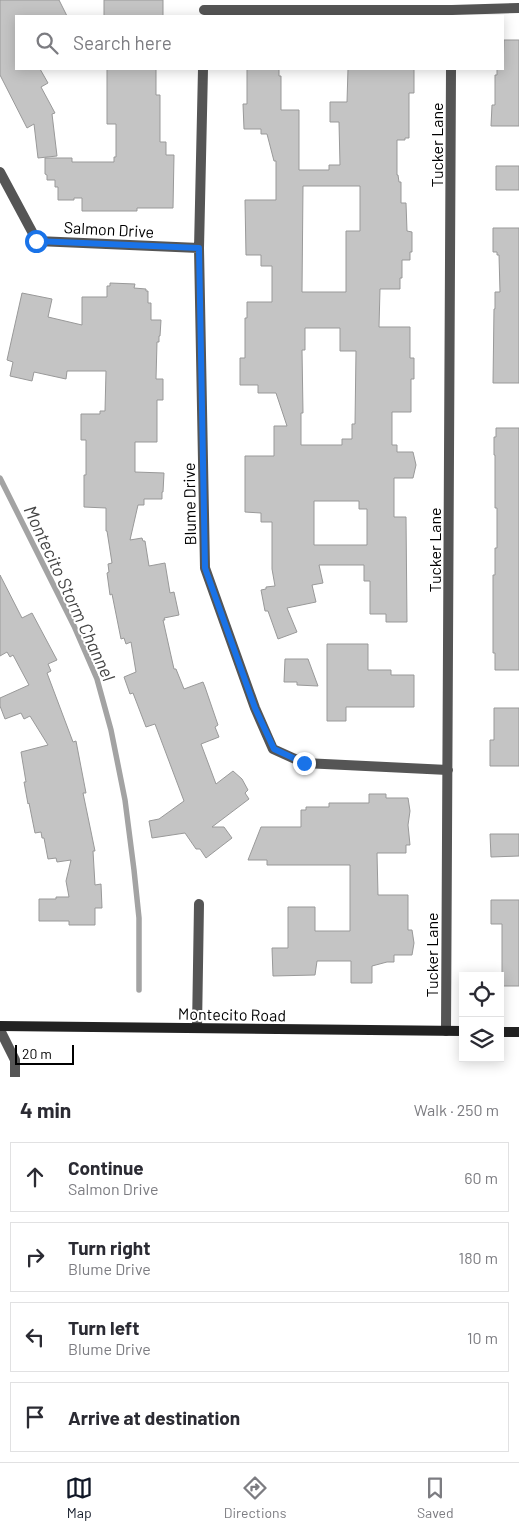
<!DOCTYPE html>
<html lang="en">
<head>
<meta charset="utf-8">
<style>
	body { margin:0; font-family:Barlow,sans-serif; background:#f7f7f7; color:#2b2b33 }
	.controls { position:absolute; right:15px; bottom:15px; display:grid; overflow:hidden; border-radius:0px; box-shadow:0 2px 12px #0003 }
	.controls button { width:45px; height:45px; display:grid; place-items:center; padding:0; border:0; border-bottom:1px solid #e1e1e2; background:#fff; color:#2b2b33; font:25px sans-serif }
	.scale { position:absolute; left:15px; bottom:12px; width:59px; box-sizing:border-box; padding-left:5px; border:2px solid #000; border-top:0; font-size:14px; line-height:18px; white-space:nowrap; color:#000; -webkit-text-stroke:4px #fff; paint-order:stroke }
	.stop { position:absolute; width:15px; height:15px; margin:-11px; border:4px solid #1a73e8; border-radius:50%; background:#fff }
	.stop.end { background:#1a73e8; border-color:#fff; box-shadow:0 1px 5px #0008 }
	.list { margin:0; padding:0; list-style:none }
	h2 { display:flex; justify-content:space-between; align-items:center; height:65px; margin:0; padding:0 20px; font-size:21px }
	h2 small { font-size:16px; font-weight:400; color:#7c7c81 }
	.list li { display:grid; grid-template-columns:32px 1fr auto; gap:15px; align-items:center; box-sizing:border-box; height:70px; margin:0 10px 10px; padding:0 10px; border:1px solid #e1e1e2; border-radius:0px }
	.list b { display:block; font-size:19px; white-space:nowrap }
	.list p { margin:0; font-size:16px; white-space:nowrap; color:#7c7c81 }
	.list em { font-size:16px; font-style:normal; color:#7c7c81 }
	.icon { flex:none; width:28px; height:28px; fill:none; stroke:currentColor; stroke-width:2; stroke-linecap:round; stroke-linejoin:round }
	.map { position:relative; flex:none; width:519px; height:1077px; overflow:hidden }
	.search { position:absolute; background:#fff; box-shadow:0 2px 12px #0003; left:15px; right:15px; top:15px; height:55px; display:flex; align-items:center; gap:12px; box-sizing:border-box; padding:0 18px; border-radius:0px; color:#7c7c81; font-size:19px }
	.sheet { height:385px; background:#fff }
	nav { display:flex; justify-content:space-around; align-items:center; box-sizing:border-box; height:70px; border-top:1px solid #e1e1e2; background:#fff; font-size:14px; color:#7c7c81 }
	nav a { display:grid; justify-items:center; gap:2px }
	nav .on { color:#111827 }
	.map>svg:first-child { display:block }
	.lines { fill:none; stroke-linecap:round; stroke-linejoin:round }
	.stream { stroke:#a3a3a3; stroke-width:5.5 }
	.building { fill:#c4c4c4; stroke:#999; fill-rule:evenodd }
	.lane { stroke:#555; stroke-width:10 }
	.street { stroke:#555; stroke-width:10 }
	.secondary { stroke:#222; stroke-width:10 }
	.route { stroke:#1a73e8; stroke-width:6 }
	.labels { text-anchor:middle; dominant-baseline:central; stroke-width:4; stroke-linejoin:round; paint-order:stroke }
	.street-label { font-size:16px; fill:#000; stroke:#fff }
	.water-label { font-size:18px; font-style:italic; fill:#444; stroke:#fff }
</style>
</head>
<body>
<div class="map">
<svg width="519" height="1077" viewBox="0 0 519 1077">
	<rect width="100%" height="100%" fill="#fff"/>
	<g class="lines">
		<path class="stream" d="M0,478l74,148 23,53 14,51 14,70 9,70 5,48v72"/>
	</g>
	<path class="building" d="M0,0h59l8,16h-51v53h24l8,14 -7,4 14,26 -3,1 5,42 -19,2 -4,-34 -7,4 -27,-53z
		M104,0h59v16h-59z
		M504,40h15v86h-28l1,-21h3v-30h2v-6h6z
		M107,69h49v26h4v47h6v13h8l-1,53h-36v3h-55v-13h-8v2h-16v-13h-3v-7h-8v-5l-2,-1v-16h27v4h42v-5h2v-33h-9z
		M247,69h32v7h2v34h18v60h30v-5h11l-1,-43h-9v-20h17l1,-33h66v24h-5v45h-4v2h-8v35h1l1,7h2v21h5l1,28 5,1v20h-2v8h-8v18h-2v11h-20l-1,38h31v31h4v21h-3v33h-19v33h5v7h16l3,13 -3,13h-19v39h12l1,105h-21v-8h-16v-33h-6v-16h-45l4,18 -11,2 4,17 -29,6 10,24 -19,7 -10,-28h-3l-4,-21 5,-1v-2l9,-1 -3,-17v-47h-11v-9l-16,-1v-56h29v-30h13l-11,-33h-18v-8h-18v-27h5v-40h2v-16h25v-36h-11v-11h-15l-1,-55h31v-39h-2l-7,-27h-6v-5h-17l-1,-25h4zM303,186h57v45h-14v61h-44zM305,328h35v23h16l-1,73h-3v15h-10v6h-41v-32h2l-1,-63h3zM314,501h45v8h8v36h-53z
		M496,166h23v24h-23z
		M493,228h26v155h-26l1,-74h1v-17h5l-1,-37h-2v-3h-4z
		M110,283l25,1 -1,4 12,1v2h2v12h3v17h10l-1,16h-1v6h-2l-1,37h7v21h-6v42h-22v30l29,1 -1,19h-1v7h-18v6h-6l-8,35 12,-2 1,3h2l4,25 16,-3 5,30 4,-1 5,23 -15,3 1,2h-2l11,49h2l8,20 19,-7 2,5 13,38 -3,2 4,10 -18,7 15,40 17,-13 9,8 6,11 -3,3 4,6 -37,28h12l8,11 -26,20 -6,-9h-4l-11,-16 -33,5 -3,-17 10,-2 25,-18 -29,-77 -9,3 -13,-34 -3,1 -6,-17 12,-5 -5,-30 -5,2 -2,-6 -3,1 -9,-45 -2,1 -3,-22 2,-1 -1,-8 4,-1 -5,-32h-1v-23l-22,-1v-32h2v-35h-5v-26h19v-3h5l1,-40h-39l-1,8 -32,-7 -2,9 -22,-5 3,-14 -6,-2 15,-67 30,6 -4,18 34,8v-28h25v-11h3z
		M496,428h23v242h-24v-17h-2v-78h2v-27h2v-40h-2v-53h-1v-18h2z
		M0,575l22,43 10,-5 25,47 -9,4 3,7 -4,2 26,69 3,-1 10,52h-3l12,58h-2l2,34 6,-1 1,24h-7v17h-26v-4h-30v-22h17v-2h13l-3,-16 5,-21 -14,2 -1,-4 -8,1 -4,-21h-2l-1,-6 -6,1 -6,-30 -1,1 -4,-22h2l-5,-30 27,-7 -18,-29 -6,3 -3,-6 -16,6 -5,-13v-8l29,-13 -16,-30 -3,2 -3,-5 -7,4z
		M327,644h41v26h23v5h23v32h-68v14h-19z
		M285,659h23l10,27 -21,-1v-3h-13z
		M494,708h25v58h-29v-26h4z
		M369,794h17v4h22l2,13 -2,14 2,20h-4v8h-29l1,42h30v35h4l2,13 -2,12h-18v7h-7l-15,4v17h-21v-22h-34l-2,14 -42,1 -1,-28h16v-41h27v24h35v-66h-83v-5h-19l13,-33h40v-17h5v-3h23v-4h40z
		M490,834h29v22l-28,1z
		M491,900h28v86h-17v-62h-11z"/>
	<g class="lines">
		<path class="lane" d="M197,1028l2,-124
			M0,1030l15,30v17"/>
		<path class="street" d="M204,10h248l67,-2
			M203,69l-4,179 6,320 50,140 18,41 31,14 144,7
			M0,172l37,69 162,7
			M446,1031l5,-962"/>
		<path class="secondary" d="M0,1026l463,5
			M500,1032h19"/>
	</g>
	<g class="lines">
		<path class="route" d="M36,241l163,7 6,320 50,140 19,41 30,14"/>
	</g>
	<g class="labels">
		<g class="street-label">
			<text transform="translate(436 145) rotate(-90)">Tucker Lane</text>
			<text transform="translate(109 229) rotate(3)">Salmon Drive</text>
			<text transform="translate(189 504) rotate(-91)">Blume Drive</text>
			<text transform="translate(434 550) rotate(-90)">Tucker Lane</text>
			<text transform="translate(431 955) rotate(-90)">Tucker Lane</text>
			<text transform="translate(232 1014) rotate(1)">Montecito Road</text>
		</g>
		<g class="water-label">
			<text transform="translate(70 593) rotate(65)">Montecito Storm Channel</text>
		</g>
	</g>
</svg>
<div class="controls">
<button><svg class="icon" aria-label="locate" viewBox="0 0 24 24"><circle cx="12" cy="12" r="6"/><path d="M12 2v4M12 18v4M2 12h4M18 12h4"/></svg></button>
<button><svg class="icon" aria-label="layers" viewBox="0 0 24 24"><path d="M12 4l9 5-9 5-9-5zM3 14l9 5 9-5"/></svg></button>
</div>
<div class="scale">20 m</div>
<div class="stop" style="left:36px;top:241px"></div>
<div class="stop end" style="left:304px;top:763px"></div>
<div class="search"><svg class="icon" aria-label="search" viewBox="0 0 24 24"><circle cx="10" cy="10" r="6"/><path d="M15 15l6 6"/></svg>Search here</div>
</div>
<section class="sheet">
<h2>4 min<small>Walk · 250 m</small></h2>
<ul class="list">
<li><svg class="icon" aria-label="ahead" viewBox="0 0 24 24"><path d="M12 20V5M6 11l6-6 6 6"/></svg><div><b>Continue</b><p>Salmon Drive</p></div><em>60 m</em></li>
<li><svg class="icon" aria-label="right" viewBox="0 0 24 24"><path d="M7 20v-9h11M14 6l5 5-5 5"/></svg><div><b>Turn right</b><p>Blume Drive</p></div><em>180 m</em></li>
<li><svg class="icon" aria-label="left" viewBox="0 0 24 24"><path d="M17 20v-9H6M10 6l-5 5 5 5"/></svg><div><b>Turn left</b><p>Blume Drive</p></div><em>10 m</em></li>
<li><svg class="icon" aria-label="arrive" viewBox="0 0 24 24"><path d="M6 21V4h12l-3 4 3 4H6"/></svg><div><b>Arrive at destination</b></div></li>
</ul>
</section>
<nav>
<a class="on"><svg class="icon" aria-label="map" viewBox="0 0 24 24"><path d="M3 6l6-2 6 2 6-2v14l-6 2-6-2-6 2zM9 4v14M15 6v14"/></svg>Map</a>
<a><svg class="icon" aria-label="directions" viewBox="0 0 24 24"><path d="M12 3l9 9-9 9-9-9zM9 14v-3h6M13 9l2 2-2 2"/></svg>Directions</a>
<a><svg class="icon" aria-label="saved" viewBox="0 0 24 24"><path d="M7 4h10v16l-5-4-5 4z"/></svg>Saved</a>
</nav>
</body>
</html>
